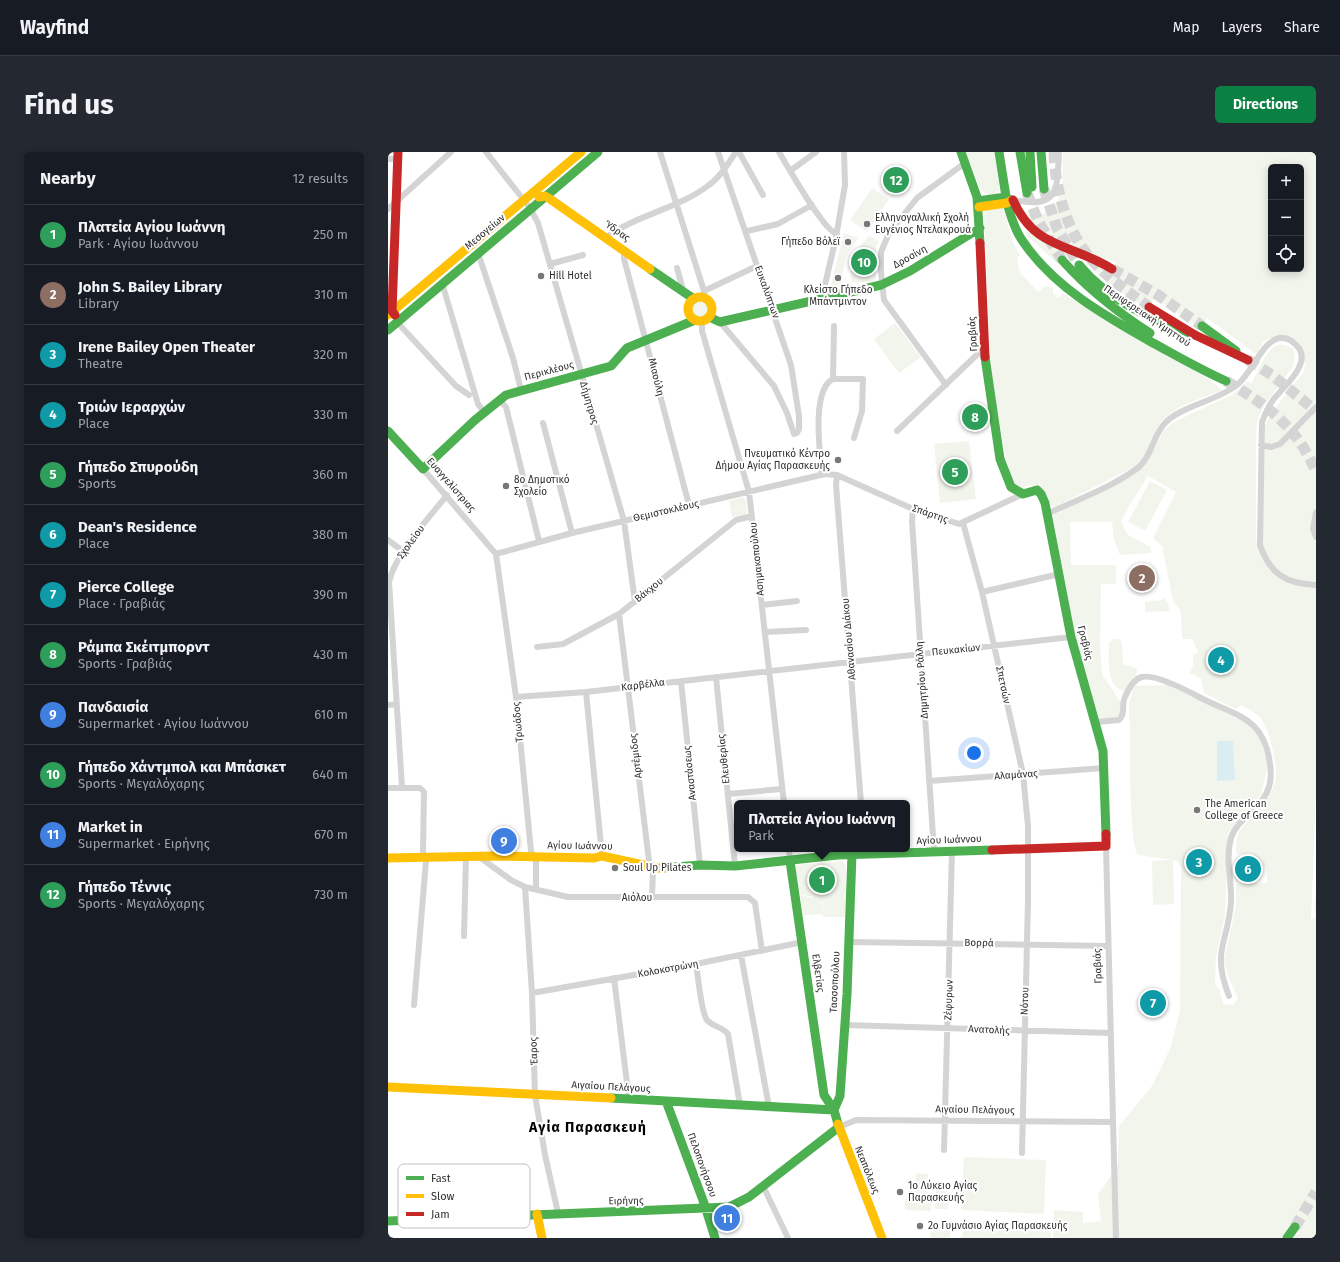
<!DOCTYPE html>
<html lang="en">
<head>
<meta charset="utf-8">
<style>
	body { margin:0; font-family:"Fira Sans",sans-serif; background:#242831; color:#f1f3f6 }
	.controls { position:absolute; right:12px; top:12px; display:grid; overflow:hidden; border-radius:6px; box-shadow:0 2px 10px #0003 }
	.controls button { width:36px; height:36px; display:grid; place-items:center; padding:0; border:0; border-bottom:1px solid #363941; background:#171b24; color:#f1f3f6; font:20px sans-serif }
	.you { position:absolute; left:586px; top:601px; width:14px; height:14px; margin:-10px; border:3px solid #fff; border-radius:50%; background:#1a73e8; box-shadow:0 0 0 6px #1a73e833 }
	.badge { display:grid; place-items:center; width:26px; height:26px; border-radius:50%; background:#0b8043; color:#fff; font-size:13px; font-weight:700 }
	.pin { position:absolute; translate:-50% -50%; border:2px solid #fff; box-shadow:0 1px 4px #0006 }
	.popup { position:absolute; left:346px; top:648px; width:176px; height:52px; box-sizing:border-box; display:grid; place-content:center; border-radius:6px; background:#171b24; filter:drop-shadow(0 1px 3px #0005); font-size:13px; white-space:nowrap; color:#9ea1a6 }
	.popup b { font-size:15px; color:#f1f3f6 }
	.popup::after { content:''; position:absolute; left:50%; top:100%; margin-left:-8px; border:8px solid transparent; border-top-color:#171b24 }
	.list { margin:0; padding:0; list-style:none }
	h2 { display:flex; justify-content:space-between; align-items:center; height:52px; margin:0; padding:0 16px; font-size:17px }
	h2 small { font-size:13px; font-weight:400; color:#9ea1a6 }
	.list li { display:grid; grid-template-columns:26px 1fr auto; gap:12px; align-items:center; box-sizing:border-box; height:60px; padding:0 16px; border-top:1px solid #363941 }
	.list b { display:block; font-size:15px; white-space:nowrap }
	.list p { margin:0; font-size:13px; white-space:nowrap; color:#9ea1a6 }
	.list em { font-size:13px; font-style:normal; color:#9ea1a6 }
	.icon { flex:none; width:22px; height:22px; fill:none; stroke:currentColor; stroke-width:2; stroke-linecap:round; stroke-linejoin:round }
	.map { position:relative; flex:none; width:928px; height:1086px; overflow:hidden; border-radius:6px }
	header { display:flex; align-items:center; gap:24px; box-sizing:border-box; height:56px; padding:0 20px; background:#171b24; border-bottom:1px solid #363941 }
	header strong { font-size:19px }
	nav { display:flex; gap:22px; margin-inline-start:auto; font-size:14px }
	.intro { display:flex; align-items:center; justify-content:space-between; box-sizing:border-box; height:96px; padding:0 24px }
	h1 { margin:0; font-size:28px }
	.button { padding:10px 18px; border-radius:6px; background:#0b8043; color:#fff; font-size:14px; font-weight:700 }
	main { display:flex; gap:24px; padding:0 24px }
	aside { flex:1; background:#171b24; border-radius:6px; box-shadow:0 2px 10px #0003 }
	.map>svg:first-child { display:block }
	.green { fill:#f2f5ec; fill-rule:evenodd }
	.water { fill:#daedf2 }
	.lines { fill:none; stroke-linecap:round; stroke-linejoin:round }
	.highway-tunnel { stroke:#d5d5d5; stroke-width:11; stroke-dasharray:11 5.5; stroke-linecap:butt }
	.street { stroke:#d4d4d4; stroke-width:6 }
	.fast { stroke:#4caf50; stroke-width:9 }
	.slow { stroke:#ffc107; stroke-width:9 }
	.jam { stroke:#c62828; stroke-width:9 }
	.poi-dot { fill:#787878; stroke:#fff; stroke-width:1.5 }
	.labels { text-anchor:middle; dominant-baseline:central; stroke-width:4; stroke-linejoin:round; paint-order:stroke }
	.poi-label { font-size:10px; fill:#2f2f2f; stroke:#fff; text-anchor:start }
	.street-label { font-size:10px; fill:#2f2f2f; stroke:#fff }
	.district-label { font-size:14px; font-weight:bold; letter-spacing:1px; fill:#000; stroke:#fff }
	.key { fill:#fff; stroke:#c1c1c1; stroke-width:1 }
	.key-label { font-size:11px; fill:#2f2f2f }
</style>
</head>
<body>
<header>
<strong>Wayfind</strong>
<nav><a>Map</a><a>Layers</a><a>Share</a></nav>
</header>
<div class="intro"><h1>Find us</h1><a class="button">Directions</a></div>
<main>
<aside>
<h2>Nearby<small>12 results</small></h2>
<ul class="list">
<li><span class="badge" style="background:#2e9e5b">1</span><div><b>Πλατεία Αγίου Ιωάννη</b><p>Park · Αγίου Ιωάννου</p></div><em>250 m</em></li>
<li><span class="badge" style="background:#8d6e63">2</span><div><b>John S. Bailey Library</b><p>Library</p></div><em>310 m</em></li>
<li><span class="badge" style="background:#0f9aa8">3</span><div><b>Irene Bailey Open Theater</b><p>Theatre</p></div><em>320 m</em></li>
<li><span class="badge" style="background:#0f9aa8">4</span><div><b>Τριών Ιεραρχών</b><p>Place</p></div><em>330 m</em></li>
<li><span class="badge" style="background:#2e9e5b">5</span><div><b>Γήπεδο Σπυρούδη</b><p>Sports</p></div><em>360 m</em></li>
<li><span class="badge" style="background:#0f9aa8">6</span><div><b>Dean's Residence</b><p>Place</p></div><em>380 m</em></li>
<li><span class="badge" style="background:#0f9aa8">7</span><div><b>Pierce College</b><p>Place · Γραβιάς</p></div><em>390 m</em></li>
<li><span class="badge" style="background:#2e9e5b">8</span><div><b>Ράμπα Σκέιτμπορντ</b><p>Sports · Γραβιάς</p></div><em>430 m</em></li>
<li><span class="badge" style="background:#3f7fe0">9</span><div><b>Πανδαισία</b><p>Supermarket · Αγίου Ιωάννου</p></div><em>610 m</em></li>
<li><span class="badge" style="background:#2e9e5b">10</span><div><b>Γήπεδο Χάντμπολ και Μπάσκετ</b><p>Sports · Μεγαλόχαρης</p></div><em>640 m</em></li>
<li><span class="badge" style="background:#3f7fe0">11</span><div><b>Market in</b><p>Supermarket · Ειρήνης</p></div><em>670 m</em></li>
<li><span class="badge" style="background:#2e9e5b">12</span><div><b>Γήπεδο Τέννις</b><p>Sports · Μεγαλόχαρης</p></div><em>730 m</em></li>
</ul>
</aside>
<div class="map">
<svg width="928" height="1086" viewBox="0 0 928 1086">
	<rect width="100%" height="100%" fill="#fff"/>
	<path class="green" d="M578,0h28l6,37 -2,4 -9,2 -8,-4z
		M675,0h253v638l-5,130 5,-3 -2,-13 2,-11v345h-23l8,-10 -10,-6v3l-10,13h-228l1,-28 29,2v11l18,-2 -3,-26 20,-30 1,-39 33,-40 18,-37 10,-37 1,-145 -3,-5 -4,-2 -36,-5c-9,-11 -8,-110 -8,-130 -2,-15 -2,-26 5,-39l33,-1 81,39 7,6 5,10 7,25 -7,30 -33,38 -3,82 -9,41 -1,29 4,3 4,16 10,1 5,-7 -9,-20 -5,-17 12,-55v-22l31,-1 -1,-16 -12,-1 2,-7 -4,-6 -16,1c-1,-32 15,-30 28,-51 5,-8 11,-16 12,-25 1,-14 -6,-48 -15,-59 -4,-6 -14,-10 -20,-14l-6,4 -31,-16 -3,-14 -6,-4 -6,-1 4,-8v-11l5,-3 -6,-13h-10l-1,-27 -8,-11 -9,-46 -2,-4 2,-3 -11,-10 23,-46 -28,-16 -18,28 -9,18 7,13 23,12v6l-31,2 -6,-15 -2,-18h-42l1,43h45v19h-15l-1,59 2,31 19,29 -1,11 -3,3 -18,2c-24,-65 -35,-134 -49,-202l86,-45 12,-10 15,-31 9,-8 61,-29 15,-13 3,3c9,-12 18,-53 42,-35l2,7 -2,11 -28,37 -7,14 -2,11v112l6,15 3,-131 7,-13 31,-39 2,-8 -3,-13 -13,-11 -17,-1 -1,-2 -7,3 -8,13 -49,-36 -7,9 -46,-29 -7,10c-23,-11 -43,-28 -62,-46l7,-1 20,9 4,-8 -11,-4 -28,-3 -54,-38c7,-4 16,-1 24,-5 20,-10 15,-42 16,-60zM883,15h30v102h-30z
		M509,14l11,7 -13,20 -11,-7z
		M484,36l17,11 -22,33 -17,-12z
		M615,56l9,32 8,16 -3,1 3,16 18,19 7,-6 8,2v6l6,4 4,-5 50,32 93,52 16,13c-20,9 -48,15 -62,33 -9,13 -12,32 -24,43l-83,42 -10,-19 -13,-4 -7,3 -8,-3 -4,-7 -7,-30 -14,-79 -6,-155 3,-4z
		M638,79l43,22 -13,9 -29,-26 -2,-3z
		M456,81l14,5 -12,19 -6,31 -9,-3z
		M481,84l10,5 -3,6v32l-2,3h-22c-5,-18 5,-33 17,-46z
		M303 157a9 9 0 1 1 18 0a9 9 0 1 1-18 0Z
		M507,171l26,34 -22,16 -25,-34z
		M581,289l7,58 -36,4 -6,-59z
		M762,329l17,9 -22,41 -17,-9z
		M355,345l3,3 1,14 -15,3 -3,-16z
		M776,445l4,6 2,8 -25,1v-10l17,-2z
		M726,487h6l2,4 1,21 11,3 3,3 -1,7 -6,5 -5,9c-20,-3 -16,-33 -16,-48z
		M785,708l1,44 -21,1 -1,-44z
		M454,709l4,5 -1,51h-22v-15l-10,1v-6l-13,-3 -5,-29z
		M412,743l13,3v5h9l1,11 -20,1z
		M576,1005l82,3 -2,54 -83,-4z
		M528,1021l12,1 -1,25 -13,-1z
		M548,1039h12v18h-13z
		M517,1047l26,1v11l-26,-1z
		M585,1069l78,2v15h-90l4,-11z
		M543,1075l20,1 -1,10h-20z"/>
	<path class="water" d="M829,589h16l2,39 -18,1z"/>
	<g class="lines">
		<path class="highway-tunnel" d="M666,0c1,38 13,82 40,110 16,18 36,31 55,45
			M656,37l13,39 22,37
			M639,41l11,28 24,39
			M724,117l46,26 44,31
			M860,208l24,15 44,36
			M838,229c42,25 69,44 90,90
			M907,1075l21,-35"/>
		<path class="street" d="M98,0l44,56 8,15 86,298 11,81
			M272,0l44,139v7
			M330,0l73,213 8,51v13l-2,4 -3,1 -7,-21 -13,-27 -54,-64
			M351,0l24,43
			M391,0c9,15 44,78 58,82
			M0,7h9
			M402,19l26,-19
			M625,48c46,9 44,-9 46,-48
			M0,57l63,-57
			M359,79l31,-7 34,-19
			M219,85c31,-23 71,-28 102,-52 11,-8 19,-21 27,-33
			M236,97v10l11,41 54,205
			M90,101l35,105 8,32
			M162,112l33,-9
			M289,116l6,22
			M54,131l36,121 6,8
			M316,139l53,-25
			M434,146l14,-61 9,-52 -1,-33
			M8,169l60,65 13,9
			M314,169v10l47,161 35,311
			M446,174l-1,53h30l-1,32 -8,27
			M558,233l-62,-85 -3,-28v-20l8,-19 28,-35 48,-35
			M111,248l7,7 33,134
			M155,271l29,110
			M509,279l87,-83
			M873,293l10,2 9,-3 36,-37
			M35,317l73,85
			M434,323c-2,-22 -11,-85 11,-96
			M449,323l-1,10 25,318
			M525,357l-1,12 22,330
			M928,360l-3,17 3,8
			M659,362c29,-14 66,-27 92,-47 13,-11 14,-32 26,-44 16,-17 52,-22 72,-38 15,-12 23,-39 39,-46 8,-3 16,1 22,8 14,17 -15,40 -25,53 -5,7 -8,14 -11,22l-2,123c10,29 26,39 56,40
			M575,371l19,69 41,182 5,52v74l-6,253
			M0,388l16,12
			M108,402l76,-21 253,-59 12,1 76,34 46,15 64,-30
			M108,402l20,143 15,154 5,10v28
			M594,440l77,-18
			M374,453l35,-4
			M231,462l30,247 4,10 -1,26
			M377,480l41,-2
			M149,495l26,-3 56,-30 117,-94 16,-4
			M328,525l19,189
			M293,529l19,184
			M198,540l16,164
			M128,545l70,-5 485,-55
			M0,553l8,-1
			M708,570l23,-2c7,-7 2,-15 6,-23 3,-7 8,-18 17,-20 14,-3 46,14 59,21 37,19 63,19 69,66 2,13 1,24 -7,35 -9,13 -27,23 -32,39 -6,21 1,43 0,64 -3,42 -20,48 -2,94
			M541,629l175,-13
			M14,635l-13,-205c6,-28 40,-64 58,-87
			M0,636h32l4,4 -1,60 3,9 -12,144
			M340,642l54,-5
			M718,694l10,392
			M401,697l1,12
			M90,704l33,24 14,7 43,10h180l7,6 7,48
			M137,735l7,106 3,102 10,60 13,58
			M76,784l2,-80
			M461,790l259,4
			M353,803l28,152
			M308,812c2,11 5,49 11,56 6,7 16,7 21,14l12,71
			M226,826l15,121
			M144,841l164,-29 107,-22
			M456,873l267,8
			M451,975l17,-7 256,2
			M556,998l8,-299
			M375,1034l25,52"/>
		<path class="fast" d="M573,0l16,45 3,46
			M611,0l8,51
			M632,0l7,41
			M642,0l2,35
			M653,0l3,37
			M590,49l28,-4 4,2
			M619,51c4,13 7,26 15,37 30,46 83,76 131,103 24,13 48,27 73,38
			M674,108c26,29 55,52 88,73
			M691,113c31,37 72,54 116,70
			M262,117l44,30
			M321,165l11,5 161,-37 29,-14 70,-43
			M814,174l34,25
			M0,178l210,-178
			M597,205l15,102 11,28 12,7 14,-4 4,4 4,9 26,134 32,114 3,83
			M0,279l35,38 52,-49 31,-25 105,-29 16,-18 68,-28
			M402,709l34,234 10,15 4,14
			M275,716l37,-3 35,1 103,-11 154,-5
			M223,946l223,12
			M278,949l38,102 11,35
			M446,958l6,-14 7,-102 5,-140
			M0,1069l341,-14 20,-10 90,-70
			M899,1086l8,-11"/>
		<path class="slow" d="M151,45l6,-1 5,3 100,70
			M591,55l28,-4 5,-3
			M300 157a12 12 0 1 1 24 0a12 12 0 1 1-24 0Z
			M0,163l193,-163
			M0,706l105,-2 101,2 8,-2 55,12h6
			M0,935l223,11
			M450,972l44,114
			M149,1062l5,24"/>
		<path class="jam" d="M625,48c22,50 58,43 99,69
			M592,91l5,114
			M761,155l46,28 53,25
			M7,163l-3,-4 6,-159
			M604,698l114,-4v-12"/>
	</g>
	<g class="poi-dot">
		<circle cx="479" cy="72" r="4"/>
		<circle cx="460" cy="90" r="4"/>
		<circle cx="153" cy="124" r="4"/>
		<circle cx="450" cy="126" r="4"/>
		<circle cx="450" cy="308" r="4"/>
		<circle cx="118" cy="334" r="4"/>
		<circle cx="809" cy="658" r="4"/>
		<circle cx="227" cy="716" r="4"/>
		<circle cx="512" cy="1040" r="4"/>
		<circle cx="532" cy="1074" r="4"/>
	</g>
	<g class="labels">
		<g class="poi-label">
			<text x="487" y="66">Ελληνογαλλική Σχολή<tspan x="487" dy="12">Ευγένιος Ντελακρουά</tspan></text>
			<text x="452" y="90" text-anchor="end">Γήπεδο Βόλεϊ</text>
			<text x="161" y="124">Hill Hotel</text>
			<text x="450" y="138" text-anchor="middle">Κλείστο Γήπεδο<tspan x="450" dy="12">Μπάντμιντον</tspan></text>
			<text x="442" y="302" text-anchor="end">Πνευματικό Κέντρο<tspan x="442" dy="12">Δήμου Αγίας Παρασκευής</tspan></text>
			<text x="126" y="328">8ο Δημοτικό<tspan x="126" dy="12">Σχολείο</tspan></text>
			<text x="817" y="652">The American<tspan x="817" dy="12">College of Greece</tspan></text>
			<text x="235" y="716">Soul Up Pilates</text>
			<text x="520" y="1034">1ο Λύκειο Αγίας<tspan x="520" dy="12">Παρασκευής</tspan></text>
			<text x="540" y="1074">2ο Γυμνάσιο Αγίας Παρασκευής</text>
		</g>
		<g class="street-label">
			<text transform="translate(229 79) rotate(35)">Ύδρας</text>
			<text transform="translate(97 80) rotate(-40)">Μεσογείων</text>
			<text transform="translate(522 105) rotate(-29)">Δροσίνη</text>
			<text transform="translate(379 140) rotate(70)">Ευκαλύπτων</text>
			<text transform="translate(759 164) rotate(34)">Περιφερειακή Υμηττού</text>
			<text transform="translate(585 182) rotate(-93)">Γραβιάς</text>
			<text transform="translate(161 219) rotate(-15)">Περικλέους</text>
			<text transform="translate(268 225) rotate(76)">Μιαούλη</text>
			<text transform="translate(201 251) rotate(74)">Δήμητρος</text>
			<text transform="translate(63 333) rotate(49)">Ευαγγελίστριας</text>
			<text transform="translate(278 359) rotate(-13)">Θεμιστοκλέους</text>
			<text transform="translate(542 362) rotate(19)">Σπάρτης</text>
			<text transform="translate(23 390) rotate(-54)">Σχολείου</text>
			<text transform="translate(369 407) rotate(-96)">Ασημακοπούλου</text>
			<text transform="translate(261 438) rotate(-39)">Βάκχου</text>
			<text transform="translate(461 487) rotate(-95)">Αθανασίου Διάκου</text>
			<text transform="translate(697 491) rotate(76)">Γραβιάς</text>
			<text transform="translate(568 498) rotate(-6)">Πευκακίων</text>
			<text transform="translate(534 528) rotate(-94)">Δημητρίου Ράλλη</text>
			<text transform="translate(255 533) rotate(-7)">Καρβέλλα</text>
			<text transform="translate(615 533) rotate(78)">Σπετσών</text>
			<text transform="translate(130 570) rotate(-95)">Τρωάδος</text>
			<text transform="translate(248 604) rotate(-97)">Αρτέμιδος</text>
			<text transform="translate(336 607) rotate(-96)">Ελευθερίας</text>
			<text transform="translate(302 621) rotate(-96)">Αναστάσεως</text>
			<text transform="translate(628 623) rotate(-4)">Αλαμάνας</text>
			<text transform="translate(561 688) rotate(-2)">Αγίου Ιωάννου</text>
			<text transform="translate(192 694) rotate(1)">Αγίου Ιωάννου</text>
			<text x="249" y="746">Αιόλου</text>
			<text transform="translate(591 791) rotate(1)">Βορρά</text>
			<text transform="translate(710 814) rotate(-92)">Γραβιάς</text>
			<text transform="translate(280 817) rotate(-10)">Κολοκοτρώνη</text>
			<text transform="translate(430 821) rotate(82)">Ελβετίας</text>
			<text transform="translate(447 830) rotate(-87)">Τασσοπούλου</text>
			<text transform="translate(561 848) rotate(-88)">Ζέφυρων</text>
			<text transform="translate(637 849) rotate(-88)">Νότου</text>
			<text transform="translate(601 878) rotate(3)">Ανατολής</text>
			<text transform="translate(146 899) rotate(-92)">Έαρος</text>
			<text transform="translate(223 935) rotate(3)">Αιγαίου Πελάγους</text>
			<text transform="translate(587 958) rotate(1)">Αιγαίου Πελάγους</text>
			<text transform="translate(314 1013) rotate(70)">Πελοπονήσσου</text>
			<text transform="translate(479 1018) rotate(68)">Νεαπόλεως</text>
			<text transform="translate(238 1049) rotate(-1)">Ειρήνης</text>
		</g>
		<g class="district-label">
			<text x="200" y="975">Αγία Παρασκευή</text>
		</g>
	</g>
	<rect x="10" y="1012" width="132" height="64" rx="6" class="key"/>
	<rect x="18" y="1024" width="18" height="4" fill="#4caf50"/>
	<rect x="18" y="1042" width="18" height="4" fill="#ffc107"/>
	<rect x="18" y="1060" width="18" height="4" fill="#c62828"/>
	<g class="key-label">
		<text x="43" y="1030">Fast</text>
		<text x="43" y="1048">Slow</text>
		<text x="43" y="1066">Jam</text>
	</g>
</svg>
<div class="controls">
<button>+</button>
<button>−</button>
<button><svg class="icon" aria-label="locate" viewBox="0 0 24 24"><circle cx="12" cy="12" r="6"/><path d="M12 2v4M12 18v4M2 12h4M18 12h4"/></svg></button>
</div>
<div class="you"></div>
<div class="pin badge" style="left:434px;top:728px;background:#2e9e5b">1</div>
<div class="popup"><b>Πλατεία Αγίου Ιωάννη</b>Park</div>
<div class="pin badge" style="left:754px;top:426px;background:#8d6e63">2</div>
<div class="pin badge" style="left:811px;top:710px;background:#0f9aa8">3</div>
<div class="pin badge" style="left:833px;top:508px;background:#0f9aa8">4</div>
<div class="pin badge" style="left:567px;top:320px;background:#2e9e5b">5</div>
<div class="pin badge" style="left:860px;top:717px;background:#0f9aa8">6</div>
<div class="pin badge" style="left:765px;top:851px;background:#0f9aa8">7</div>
<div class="pin badge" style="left:587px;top:265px;background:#2e9e5b">8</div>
<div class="pin badge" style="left:116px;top:689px;background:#3f7fe0">9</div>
<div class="pin badge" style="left:476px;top:110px;background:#2e9e5b">10</div>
<div class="pin badge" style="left:339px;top:1066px;background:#3f7fe0">11</div>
<div class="pin badge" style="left:508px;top:28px;background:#2e9e5b">12</div>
</div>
</main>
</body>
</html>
